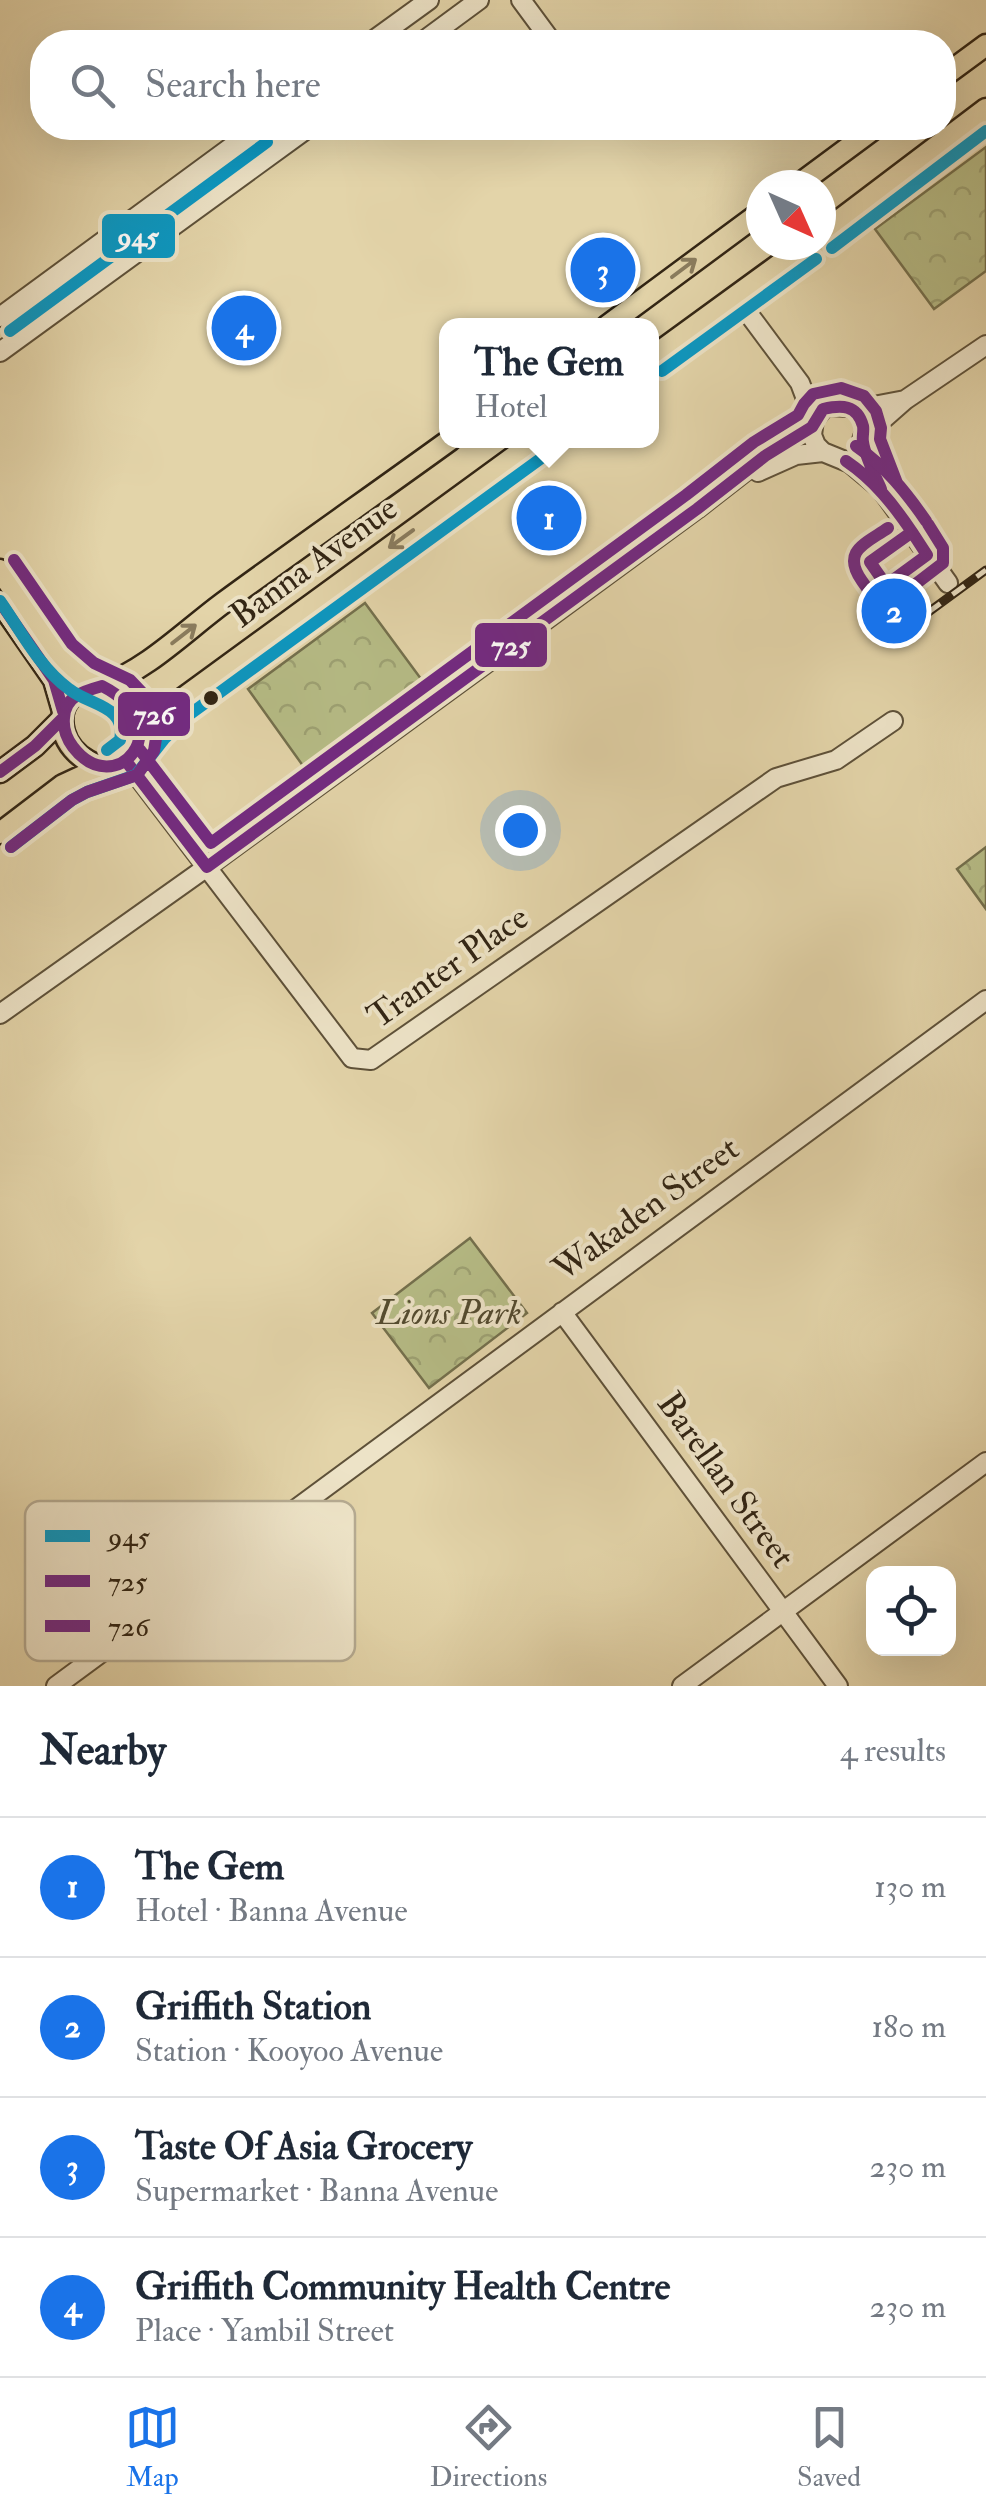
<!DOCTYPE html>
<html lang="en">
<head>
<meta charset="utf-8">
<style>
	body { margin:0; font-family:"IM FELL Double Pica",serif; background:#f6f6f7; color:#1f2937 }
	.controls { position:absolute; right:30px; bottom:30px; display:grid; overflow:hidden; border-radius:20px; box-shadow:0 10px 40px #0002 }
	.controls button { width:90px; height:90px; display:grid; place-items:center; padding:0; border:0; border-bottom:2px solid #e0e1e3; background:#fff; color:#1f2937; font:50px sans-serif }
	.compass { position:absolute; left:746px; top:170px; width:90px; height:90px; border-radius:50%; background:#fff; box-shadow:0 10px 40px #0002; rotate:135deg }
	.you { position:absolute; left:520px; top:830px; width:35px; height:35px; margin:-25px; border:8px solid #fff; border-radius:50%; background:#1a73e8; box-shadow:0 0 0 15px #1a73e833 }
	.badge { display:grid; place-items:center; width:65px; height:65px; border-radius:50%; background:#1a73e8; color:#fff; font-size:32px; font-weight:700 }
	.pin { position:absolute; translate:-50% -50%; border:5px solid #fff; box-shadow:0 2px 10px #0006 }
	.popup { position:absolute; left:439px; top:318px; width:220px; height:130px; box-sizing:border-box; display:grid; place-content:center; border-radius:20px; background:#fff; filter:drop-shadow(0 2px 8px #0005); font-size:32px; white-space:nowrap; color:#747a83 }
	.popup b { font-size:38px; color:#1f2937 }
	.popup::after { content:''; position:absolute; left:50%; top:100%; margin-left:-20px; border:20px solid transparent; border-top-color:#fff }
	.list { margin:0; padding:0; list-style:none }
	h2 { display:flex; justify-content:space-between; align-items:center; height:130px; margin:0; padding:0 40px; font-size:42px }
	h2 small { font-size:32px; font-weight:400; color:#747a83 }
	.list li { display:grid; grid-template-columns:65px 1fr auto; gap:30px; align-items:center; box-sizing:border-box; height:140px; padding:0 40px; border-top:2px solid #e0e1e3 }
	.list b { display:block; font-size:38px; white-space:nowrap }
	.list p { margin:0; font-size:32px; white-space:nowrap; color:#747a83 }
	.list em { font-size:32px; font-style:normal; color:#747a83 }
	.icon { flex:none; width:55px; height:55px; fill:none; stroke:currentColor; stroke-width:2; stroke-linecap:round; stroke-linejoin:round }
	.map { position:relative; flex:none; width:986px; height:1686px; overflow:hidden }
	.search { position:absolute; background:#fff; box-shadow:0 10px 40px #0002; left:30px; right:30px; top:30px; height:110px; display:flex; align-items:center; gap:25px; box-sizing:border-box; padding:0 35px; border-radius:40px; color:#747a83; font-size:38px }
	.sheet { height:690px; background:#fff }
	nav { display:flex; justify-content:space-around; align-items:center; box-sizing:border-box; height:140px; border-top:2px solid #e0e1e3; background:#fff; font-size:28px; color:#747a83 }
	nav a { display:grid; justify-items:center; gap:5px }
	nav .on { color:#1a73e8 }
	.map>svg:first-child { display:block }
	.forest { fill:url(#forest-crowns); stroke:#74704d; stroke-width:2.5 }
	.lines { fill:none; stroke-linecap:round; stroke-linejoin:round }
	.minor-casing { stroke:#5e5139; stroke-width:22 }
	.major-casing { stroke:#322514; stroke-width:25 }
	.minor { stroke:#ede3c7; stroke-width:18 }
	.major { stroke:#e3d4a9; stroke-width:20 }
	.rail-casing { stroke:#322514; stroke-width:9 }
	.rail { stroke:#ede3c7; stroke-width:5; stroke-dasharray:15; stroke-linecap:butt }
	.bus-1-casing { stroke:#ede3c7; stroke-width:20 }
	.bus-2-casing { stroke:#ede3c7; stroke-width:20 }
	.bus-3-casing { stroke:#ede3c7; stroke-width:20 }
	.bus-1 { stroke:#732a82; stroke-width:12 }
	.bus-2 { stroke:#0a98c3; stroke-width:12 }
	.bus-3 { stroke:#732a82; stroke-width:12 }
	.oneway { stroke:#8a7c5e }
	.bus-dot { fill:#322514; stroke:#ede3c7; stroke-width:4 }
	.labels { text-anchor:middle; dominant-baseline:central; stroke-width:8; stroke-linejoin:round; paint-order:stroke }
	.street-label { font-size:35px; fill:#322514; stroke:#ede3c7 }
	.park-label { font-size:35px; font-style:italic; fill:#534b30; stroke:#ede3c7 }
	.key { fill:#ede3c7; stroke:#b5aa91; stroke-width:2.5 }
	.key-label { font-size:28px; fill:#322514 }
	.line-badge { stroke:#ede3c7; stroke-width:4 }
	.badge-label { font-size:28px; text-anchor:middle; font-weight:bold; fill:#fff }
</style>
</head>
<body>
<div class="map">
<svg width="986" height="1686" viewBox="0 0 986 1686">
	<defs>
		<pattern id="forest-crowns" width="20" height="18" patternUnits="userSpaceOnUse" patternTransform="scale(2.5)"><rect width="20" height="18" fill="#b6bc86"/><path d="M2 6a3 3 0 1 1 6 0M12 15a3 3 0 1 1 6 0" fill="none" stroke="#9da173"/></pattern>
	</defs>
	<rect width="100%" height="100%" fill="#e3d4a9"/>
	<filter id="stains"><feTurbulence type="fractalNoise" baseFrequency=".002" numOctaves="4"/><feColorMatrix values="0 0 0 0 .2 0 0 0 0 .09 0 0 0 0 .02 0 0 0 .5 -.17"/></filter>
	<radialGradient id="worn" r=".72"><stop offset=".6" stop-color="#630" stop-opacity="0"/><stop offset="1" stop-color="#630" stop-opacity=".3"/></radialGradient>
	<path class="forest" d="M986,147v124l-52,38 -59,-80z
		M365,603l59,80 -118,87 -58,-81z
		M986,847v62l-29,-40z
		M470,1238l57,75 -98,75 -57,-75z"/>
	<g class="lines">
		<g class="minor-casing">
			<path id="minor" d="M521,0l31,42
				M371,42l58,-42
				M422,42l57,-42
				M736,297l64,86 14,37
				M0,317l257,-189
				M0,352l308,-224
				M905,400l-42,8 -33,-2 -7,3 -9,11 -2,15 4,10 7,7 27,11 31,26 67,94
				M863,437l42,-37 81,-55
				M862,440l16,42
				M758,472l38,-17 27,-3
				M126,761l226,297 19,2 405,-282 60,-18 57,-39
				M0,1014l207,-147 333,-243 157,-115 68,-53 47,-29
				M562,1312l276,374
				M56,1686l930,-686
				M682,1686l304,-224"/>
		</g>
		<g class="major-casing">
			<path id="major" d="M944,76l42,-31
				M798,185l77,-57
				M821,234l165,-125
				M607,326l154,-114
				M652,357l154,-112
				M0,570l59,86 11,12 28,18
				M0,602l54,78 9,31
				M102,686c46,-17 82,-54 121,-83 75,-55 151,-108 227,-163
				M138,744c11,-75 -90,-72 -74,-12 3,12 13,23 24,29 31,19 44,-8 60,-30 8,-10 17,-19 27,-27l362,-264
				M0,772l35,-26 27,-27
				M0,833l63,-48 39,-18"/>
		</g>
		<use href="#minor" class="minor"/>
		<use href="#major" class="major"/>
		<g class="rail-casing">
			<path id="rail" d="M904,630l82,-60"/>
		</g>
		<use href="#rail" class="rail"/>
		<g class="bus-1-casing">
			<path id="bus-1" d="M846,461c28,19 47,43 66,71
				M912,532l15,23 -41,30 -16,-23z
				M0,602l54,78 9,31
				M102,686c80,41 13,116 -29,61 -6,-8 -10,-19 -9,-29 1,-22 20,-27 38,-32z
				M126,761l81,106 490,-358 68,-53 47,-29 11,-18c18,-4 34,-5 40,17 1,5 -1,11 0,16 2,15 12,33 18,47
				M0,772l35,-26 27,-27"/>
		</g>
		<g class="bus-2-casing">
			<path id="bus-2" d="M832,248l154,-117
				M10,331l257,-189
				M662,371l154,-112
				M0,601c21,30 39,66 69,88 21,17 58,16 51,51l-13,10
				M11,847l61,-47 15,-8 49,-17 28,-36 22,-22 361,-263"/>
		</g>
		<g class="bus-3-casing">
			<path id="bus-3" d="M856,446c29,20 50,46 70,75
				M888,528c-23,16 -47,23 -26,53 7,10 11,18 23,21l11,-3 47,-36v-15l-15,-24
				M140,750l71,93 475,-348 68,-53 44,-27 6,-11 9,-10 28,-6 23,8 12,15 5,17 -1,11 17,44
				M11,847l61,-47 15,-8 50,-17 17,-24 3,-19 -4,-25 -4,-7 -19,-20 -36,-17 -22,-19 -58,-84"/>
		</g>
		<use href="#bus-1" class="bus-1"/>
		<use href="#bus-2" class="bus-2"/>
		<use href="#bus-3" class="bus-3"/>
	</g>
	<defs><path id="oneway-shaft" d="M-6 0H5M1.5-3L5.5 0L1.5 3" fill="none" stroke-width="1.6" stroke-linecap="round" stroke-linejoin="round" transform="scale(2.5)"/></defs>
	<g class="oneway">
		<use href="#oneway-shaft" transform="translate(684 268) rotate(-37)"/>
		<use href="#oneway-shaft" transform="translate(401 539) rotate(144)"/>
		<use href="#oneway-shaft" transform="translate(184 634) rotate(-38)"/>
	</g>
	<circle class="bus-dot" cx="211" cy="698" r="9"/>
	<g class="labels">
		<g class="street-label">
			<text transform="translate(314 562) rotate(-36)">Banna Avenue</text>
			<text transform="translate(448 967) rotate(-35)">Tranter Place</text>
			<text transform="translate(646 1209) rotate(-36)">Wakaden Street</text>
			<text transform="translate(726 1480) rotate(54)">Barellan Street</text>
		</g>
		<g class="park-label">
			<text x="449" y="1313">Lions Park</text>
		</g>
	</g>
	<rect x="25" y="1501" width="330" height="160" rx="15" class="key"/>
	<rect x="45" y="1530" width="45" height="12" fill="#0a98c3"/>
	<rect x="45" y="1575" width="45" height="12" fill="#732a82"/>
	<rect x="45" y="1620" width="45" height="12" fill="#732a82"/>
	<g class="key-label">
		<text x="108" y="1546">945</text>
		<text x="108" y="1591">725</text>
		<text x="108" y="1636">726</text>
	</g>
	<g class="line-badge">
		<rect x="100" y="212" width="77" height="48" rx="10" fill="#0a98c3"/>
		<rect x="473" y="621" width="76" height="48" rx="10" fill="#732a82"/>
		<rect x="116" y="690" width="76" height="48" rx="10" fill="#732a82"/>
	</g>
	<g class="badge-label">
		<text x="138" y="246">945</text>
		<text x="511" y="655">725</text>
		<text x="154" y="724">726</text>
	</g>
	<rect width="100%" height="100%" filter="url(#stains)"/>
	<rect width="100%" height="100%" fill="url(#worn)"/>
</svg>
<div class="controls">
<button><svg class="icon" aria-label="locate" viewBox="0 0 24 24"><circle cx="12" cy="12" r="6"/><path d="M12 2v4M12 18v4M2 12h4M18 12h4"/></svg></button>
</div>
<svg class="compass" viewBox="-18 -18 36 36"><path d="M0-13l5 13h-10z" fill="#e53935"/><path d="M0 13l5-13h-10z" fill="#747a83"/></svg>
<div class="you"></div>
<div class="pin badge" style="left:549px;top:518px">1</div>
<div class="popup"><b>The Gem</b>Hotel</div>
<div class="pin badge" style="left:894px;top:611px">2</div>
<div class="pin badge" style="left:603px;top:270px">3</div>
<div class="pin badge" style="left:244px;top:328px">4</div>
<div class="search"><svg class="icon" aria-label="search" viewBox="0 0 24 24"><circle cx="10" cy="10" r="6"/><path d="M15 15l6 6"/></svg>Search here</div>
</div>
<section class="sheet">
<h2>Nearby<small>4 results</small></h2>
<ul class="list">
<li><span class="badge">1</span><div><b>The Gem</b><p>Hotel · Banna Avenue</p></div><em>130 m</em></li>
<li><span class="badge">2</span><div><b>Griffith Station</b><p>Station · Kooyoo Avenue</p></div><em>180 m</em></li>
<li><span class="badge">3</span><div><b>Taste Of Asia Grocery</b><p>Supermarket · Banna Avenue</p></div><em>230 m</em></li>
<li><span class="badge">4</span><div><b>Griffith Community Health Centre</b><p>Place · Yambil Street</p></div><em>230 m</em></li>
</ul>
</section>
<nav>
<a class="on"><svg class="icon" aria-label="map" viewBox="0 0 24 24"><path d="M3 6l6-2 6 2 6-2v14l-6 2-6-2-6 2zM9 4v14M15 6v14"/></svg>Map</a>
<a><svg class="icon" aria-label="directions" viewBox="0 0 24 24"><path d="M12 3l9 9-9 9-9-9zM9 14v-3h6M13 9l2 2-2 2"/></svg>Directions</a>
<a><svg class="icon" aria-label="saved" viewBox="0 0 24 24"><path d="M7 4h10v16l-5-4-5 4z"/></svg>Saved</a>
</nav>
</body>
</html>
